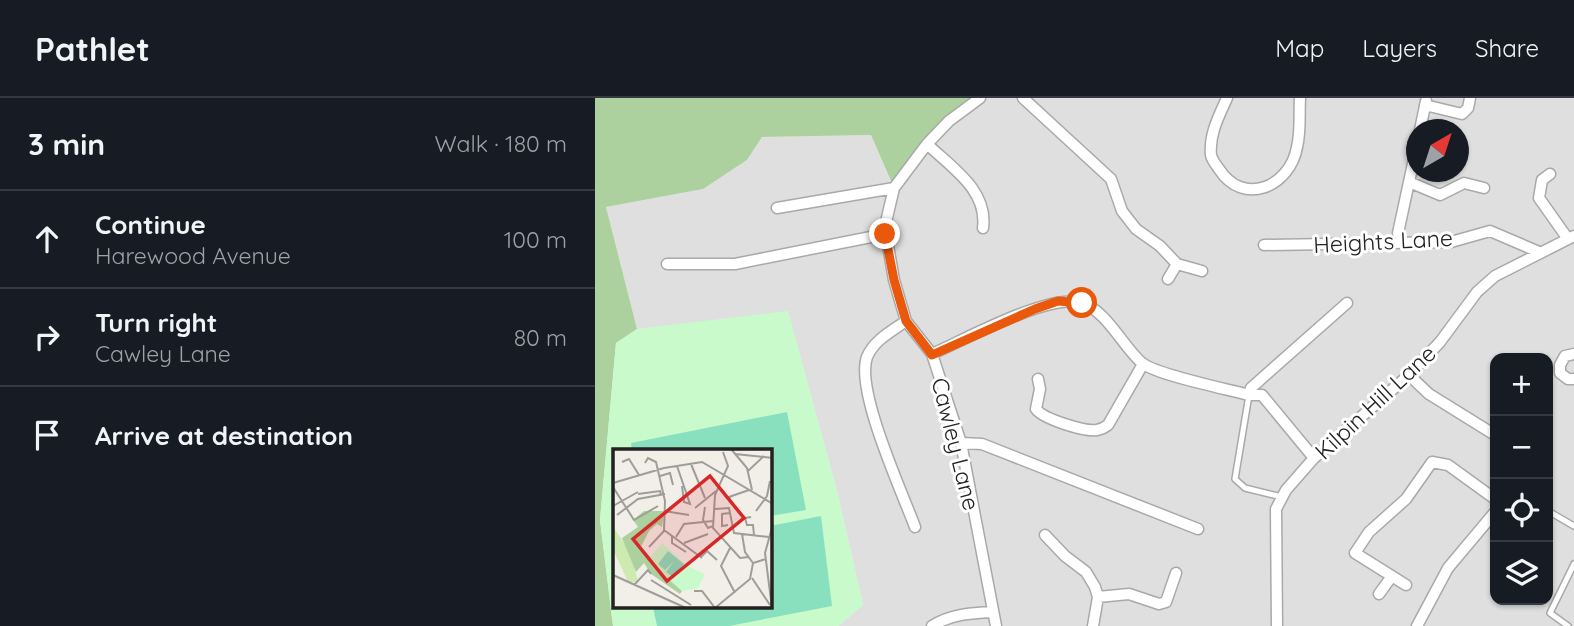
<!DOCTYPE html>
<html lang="en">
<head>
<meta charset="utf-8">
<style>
	body { margin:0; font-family:Quicksand,sans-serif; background:#242831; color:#f1f3f6 }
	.controls { position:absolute; right:21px; bottom:21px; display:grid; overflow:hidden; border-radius:14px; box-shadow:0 2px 5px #0004 }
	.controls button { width:63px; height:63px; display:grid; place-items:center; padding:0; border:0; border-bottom:2px solid #363941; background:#171b24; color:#f1f3f6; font:35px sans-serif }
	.compass { position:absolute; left:811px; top:21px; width:63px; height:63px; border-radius:50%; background:#171b24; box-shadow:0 2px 5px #0004; rotate:39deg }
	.stop { position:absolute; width:21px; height:21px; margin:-16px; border:5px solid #ea580c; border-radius:50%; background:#fff }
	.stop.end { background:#ea580c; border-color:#fff; box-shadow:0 2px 7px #0008 }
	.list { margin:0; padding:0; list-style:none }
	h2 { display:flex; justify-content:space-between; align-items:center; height:91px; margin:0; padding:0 28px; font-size:30px }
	h2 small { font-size:23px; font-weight:400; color:#9ea1a6 }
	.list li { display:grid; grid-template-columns:46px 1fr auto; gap:21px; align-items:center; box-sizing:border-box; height:98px; padding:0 28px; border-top:2px solid #363941 }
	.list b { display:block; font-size:26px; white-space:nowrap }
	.list p { margin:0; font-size:23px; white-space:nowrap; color:#9ea1a6 }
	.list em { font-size:23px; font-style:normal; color:#9ea1a6 }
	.icon { flex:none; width:38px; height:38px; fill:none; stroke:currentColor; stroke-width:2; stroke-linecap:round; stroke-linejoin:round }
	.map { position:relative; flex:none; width:979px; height:528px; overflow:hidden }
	header { display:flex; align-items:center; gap:42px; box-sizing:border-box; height:98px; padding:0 35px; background:#171b24; border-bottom:2px solid #363941 }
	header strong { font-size:33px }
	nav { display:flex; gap:38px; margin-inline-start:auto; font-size:24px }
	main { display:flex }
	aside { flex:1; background:#171b24 }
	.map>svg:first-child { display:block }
	.residential { fill:#e0dfdf; fill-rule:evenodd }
	.forest { fill:#add19e }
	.park { fill:#c8facc; fill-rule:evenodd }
	.pitch { fill:#88e0be }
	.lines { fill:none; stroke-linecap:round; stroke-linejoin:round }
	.lane-casing { stroke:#a9a9a9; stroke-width:8 }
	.street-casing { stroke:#a9a9a9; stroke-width:13 }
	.lane { stroke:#fff; stroke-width:5 }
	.street { stroke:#fff; stroke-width:10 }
	.route { stroke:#ea580c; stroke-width:9 }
	.labels { text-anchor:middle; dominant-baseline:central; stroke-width:6; stroke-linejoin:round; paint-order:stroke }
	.street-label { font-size:23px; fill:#222; stroke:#fff }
	.inset-road { fill:none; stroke:#9f9d99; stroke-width:2 }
	.view { fill:#d62828; fill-opacity:0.15; stroke:#d62828; stroke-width:3.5 }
	.inset-edge { fill:none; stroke:#222; stroke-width:3.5 }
</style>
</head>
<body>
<header>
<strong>Pathlet</strong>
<nav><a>Map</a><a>Layers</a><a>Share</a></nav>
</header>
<main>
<aside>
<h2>3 min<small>Walk · 180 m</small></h2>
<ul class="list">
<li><svg class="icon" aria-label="ahead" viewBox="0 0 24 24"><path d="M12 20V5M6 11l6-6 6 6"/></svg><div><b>Continue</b><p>Harewood Avenue</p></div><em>100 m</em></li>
<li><svg class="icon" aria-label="right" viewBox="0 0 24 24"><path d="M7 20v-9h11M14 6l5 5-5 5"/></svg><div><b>Turn right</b><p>Cawley Lane</p></div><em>80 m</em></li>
<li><svg class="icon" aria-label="arrive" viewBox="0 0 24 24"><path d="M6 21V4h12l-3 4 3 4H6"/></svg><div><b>Arrive at destination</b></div></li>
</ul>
</aside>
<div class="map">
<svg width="979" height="528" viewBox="0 0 979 528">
	<rect width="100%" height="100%" fill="#f2efe9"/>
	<path class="residential" d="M385,0h594v528h-736l25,-21 -26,-114 -49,-179 -151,17 -31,-122 97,-18 44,-29 15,-23 109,-2 22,52 34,-43zM822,32h42v42h-42zM900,260h53v242h-53z"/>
	<path class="forest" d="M0,0h385l-31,23 -55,67 -23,-53 -109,2 -15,23 -44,29 -97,18 31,122 -21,14 -16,177 13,106h-18z"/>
	<path class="park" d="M193,213l49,180 26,114 -25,21h-225l-13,-106 16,-177 21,-14zM19,353h156v156h-156z"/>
	<path class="pitch" d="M192,314l19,98 -36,6v-65h-138l-1,-8z
		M226,418l11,90 -103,20h-72l-4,-19h117v-81z"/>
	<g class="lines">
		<g class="lane-casing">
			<path id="lane" d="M654,297l-14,84 10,9 37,9
				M953,413l26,15
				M973,528l-18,-13 24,-49"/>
		</g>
		<g class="street-casing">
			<path id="street" d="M385,0l-31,23 -22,23 -33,44 -8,34v12l8,46 12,41 26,33 29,89 35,183
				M428,0l88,81 11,32 14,18 24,17 17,18
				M632,0c-8,18 -18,36 -16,57 1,5 5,10 8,14 24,38 71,18 78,-22 4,-16 2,-33 3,-49
				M830,7l37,9 6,-6 2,-10
				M825,32l6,-29
				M332,46c25,24 61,46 56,84
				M955,76l-8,6 -3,18 29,41
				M814,84l31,13 24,-12 20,5
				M182,110l117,-20
				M803,135l19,-88
				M669,147l187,-3 39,-11 49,21
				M72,166h68l151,-30
				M573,181l9,-15 25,7
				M311,223c-14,10 -32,19 -39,36 -12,33 35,135 48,170
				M337,256c32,-14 119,-62 150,-51 25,8 41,44 60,60 15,12 85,26 107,32h13l52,63
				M979,256l-9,2 -5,9v8l8,6h6
				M814,277l20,19 66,41
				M443,281l2,10 -4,20c7,10 49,23 61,21 6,-1 7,-2 11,-5l35,-61
				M654,297l2,-7 96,-85
				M366,345l21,1 216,85
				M450,437l20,21 21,16 9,15 3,10 -5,29
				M811,487l-51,-32 14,-21 37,-33 26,-37 16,3 47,34
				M784,496l13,-18
				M503,499l31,-3 30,10 7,-2 10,-29
				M337,528c19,-12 39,-13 61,-14
				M682,528l-1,-117 10,-19 28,-32 95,-83 31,-33 37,-50 18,-16 79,-40
				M822,528l31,-58 47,-56"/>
		</g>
		<use href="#lane" class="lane"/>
		<use href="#street" class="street"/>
	</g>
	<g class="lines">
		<path class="route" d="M290,136l9,46 12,41 26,34 103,-46 23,-8 24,2"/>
	</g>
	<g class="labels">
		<g class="street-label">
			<text transform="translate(788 143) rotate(-3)">Heights Lane</text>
			<text transform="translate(780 304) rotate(-43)">Kilpin Hill Lane</text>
			<text transform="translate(361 346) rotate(76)">Cawley Lane</text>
		</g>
	</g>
	<g transform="translate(18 351)">
		<rect width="159" height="159" fill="#f2efe9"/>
		<path d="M1,79l17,25 7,29h-10l-15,-33z" fill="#cdebb0"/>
		<path d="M31,62h20l-2,16 -5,-3 -8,7 -8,16 41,44 -2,3 -29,-20 -7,-11 -8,9 -14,-34 16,-11 -5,-7z" fill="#add19e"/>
		<path d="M49,94l24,22 19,9 -7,14 -16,3 -22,-19 -10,-15z" fill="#c8facc"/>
		<path d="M55,102l16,13 -11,13 -7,-5 8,-11 -9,9 -7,-6z" fill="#88e0be"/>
		<path class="inset-road" d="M118,0l16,19 5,22M110,3l5,14 -13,29 -2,33 27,30 9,-1M122,5l38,4M9,13l7,-3 10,16M32,14l3,-5 8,4 9,39 -1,29 38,28M78,15l14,34M64,17l13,38 -6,-2 -2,-16M135,22l16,-15M47,27l10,-3 3,12M0,34l51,-15 38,-6 71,42M0,38l21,33 24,-14M25,45l22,-3 1,4M118,48l-5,1 23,-8M0,57l25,-14M92,58l-2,13 5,8 5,-2M82,59l21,-17M102,60l14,-1 5,25 35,4M51,62l25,4M143,62l11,-15 3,-15M4,66l21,-16 27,-5M138,68l-6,1 2,7h6l1,10M115,76l-6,1v-12l8,-1M129,85l3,18 8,11M59,87v7l14,9M63,88l8,-13 29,-3M71,94l24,-9M36,98l15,-16M117,99l-9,18 14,27M88,108l6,-6 10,9M0,126l73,33M139,129l18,27M38,131l40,25M22,135l13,-14 3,4M81,142h8l13,17M102,159l35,-29 3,-16 13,-4M159,159l-7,-55 8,-29"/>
		<path class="view" d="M97,27l34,42 -77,63 -34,-42z"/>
		<rect width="159" height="159" class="inset-edge"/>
	</g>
</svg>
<div class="controls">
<button>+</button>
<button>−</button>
<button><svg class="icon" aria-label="locate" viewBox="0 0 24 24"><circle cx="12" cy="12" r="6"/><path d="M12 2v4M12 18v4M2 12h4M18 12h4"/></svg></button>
<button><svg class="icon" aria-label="layers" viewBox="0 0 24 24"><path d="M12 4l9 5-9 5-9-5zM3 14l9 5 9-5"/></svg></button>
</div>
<svg class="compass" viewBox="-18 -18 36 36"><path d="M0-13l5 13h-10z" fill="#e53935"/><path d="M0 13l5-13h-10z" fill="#9ea1a6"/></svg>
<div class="stop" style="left:487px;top:205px"></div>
<div class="stop end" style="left:290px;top:136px"></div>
</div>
</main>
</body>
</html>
